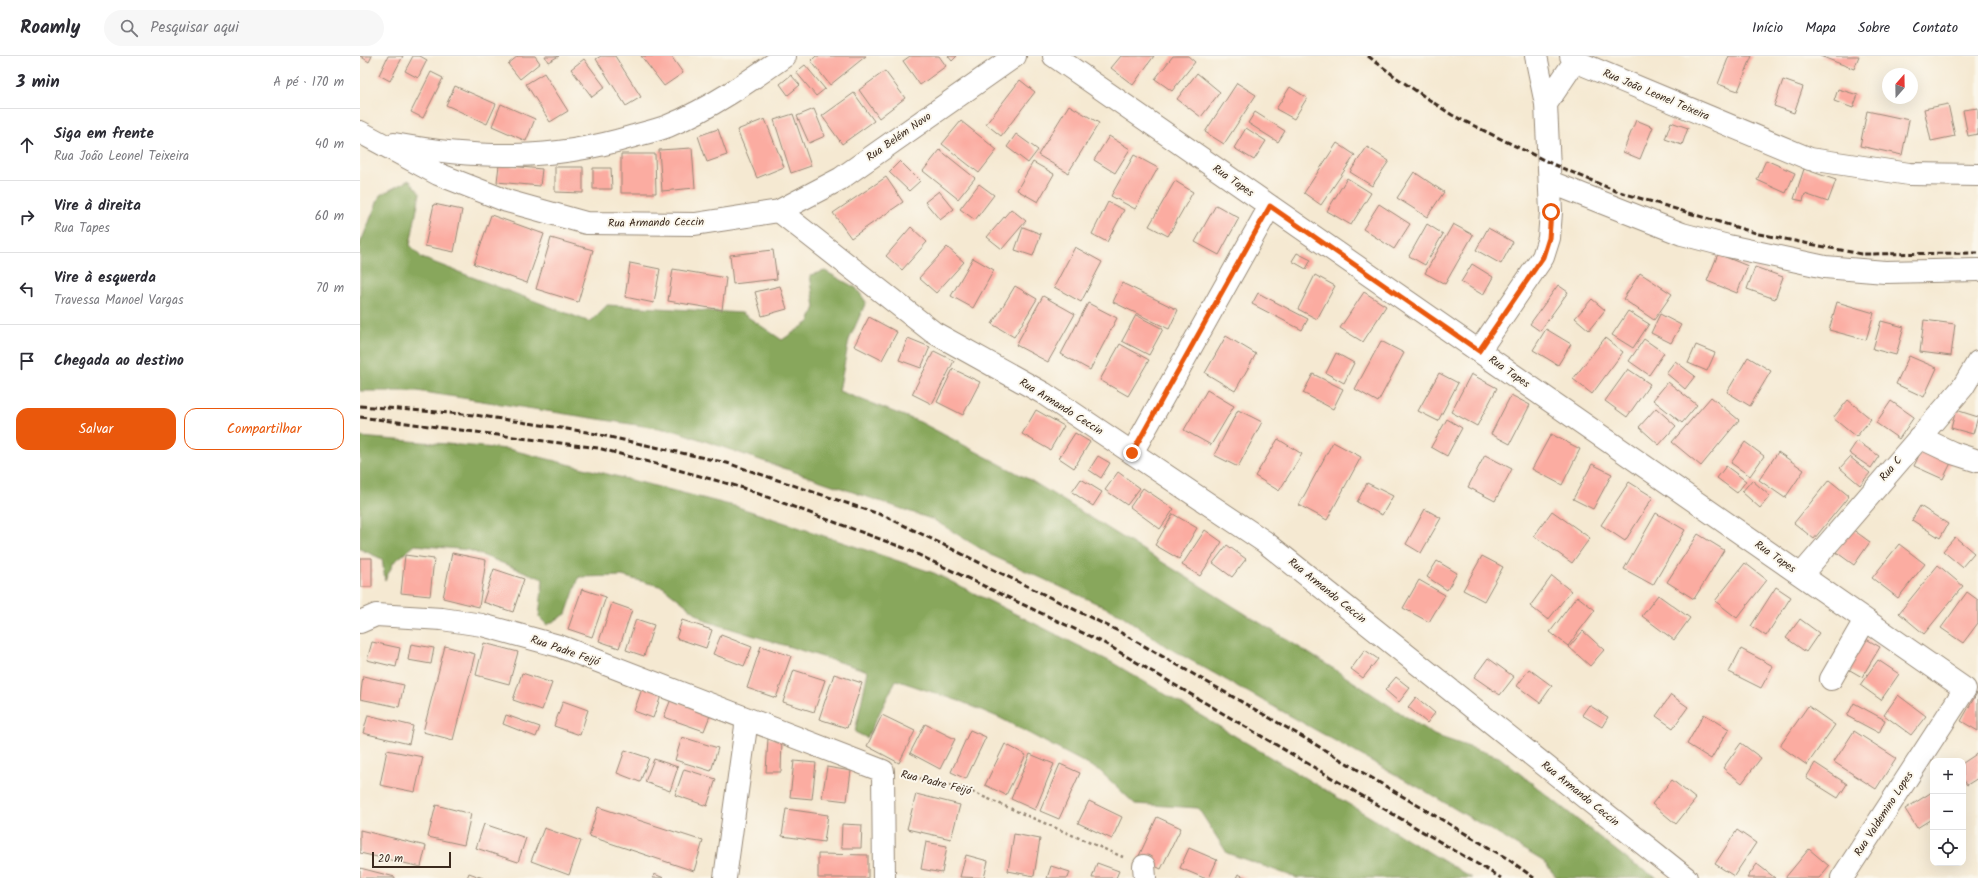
<!DOCTYPE html>
<html lang="pt">
<head>
<meta charset="utf-8">
<style>
	body { margin:0; font-family:Kalam,sans-serif; background:#f7f7f7; color:#2b2b33 }
	.controls { position:absolute; right:12px; bottom:12px; display:grid; overflow:hidden; border-radius:8px; box-shadow:0 4px 16px #0002 }
	.controls button { width:36px; height:36px; display:grid; place-items:center; padding:0; border:0; border-bottom:1px solid #e1e1e2; background:#fff; color:#2b2b33; font:20px sans-serif }
	.compass { position:absolute; left:1522px; top:12px; width:36px; height:36px; border-radius:50%; background:#fff; box-shadow:0 4px 16px #0002; rotate:20deg }
	.scale { position:absolute; left:12px; bottom:10px; width:79px; box-sizing:border-box; padding-left:4px; border:2px solid #3b2a1e; border-top:0; font-size:11px; line-height:14px; white-space:nowrap; color:#3b2a1e; -webkit-text-stroke:3px #fbf7ec; paint-order:stroke }
	.stop { position:absolute; width:12px; height:12px; margin:-9px; border:3px solid #ea580c; border-radius:50%; background:#fff }
	.stop.end { background:#ea580c; border-color:#fff; box-shadow:0 1px 4px #0008 }
	.list { margin:0; padding:0; list-style:none }
	h2 { display:flex; justify-content:space-between; align-items:center; height:52px; margin:0; padding:0 16px; font-size:17px }
	h2 small { font-size:13px; font-weight:400; color:#7c7c81 }
	.list li { display:grid; grid-template-columns:26px 1fr auto; gap:12px; align-items:center; box-sizing:border-box; height:72px; padding:0 16px; border-top:1px solid #e1e1e2 }
	.list b { display:block; font-size:15px; white-space:nowrap }
	.list p { margin:0; font-size:13px; white-space:nowrap; color:#7c7c81 }
	.list em { font-size:13px; font-style:normal; color:#7c7c81 }
	.actions { display:flex; gap:8px; padding:12px 16px }
	.actions a { flex:1; padding:9px 0; border:1px solid #ea580c; border-radius:12px; text-align:center; font-size:14px; color:#ea580c }
	.actions .main { background:#ea580c; color:#fff }
	.icon { flex:none; width:22px; height:22px; fill:none; stroke:currentColor; stroke-width:2; stroke-linecap:round; stroke-linejoin:round }
	.map { position:relative; flex:none; width:1618px; height:822px; overflow:hidden }
	header { display:flex; align-items:center; gap:24px; box-sizing:border-box; height:56px; padding:0 20px; background:#fff; border-bottom:1px solid #e1e1e2 }
	header strong { font-size:19px }
	nav { display:flex; gap:22px; margin-inline-start:auto; font-size:14px }
	.search { width:280px; height:36px; background:#f7f7f7; display:flex; align-items:center; gap:10px; box-sizing:border-box; padding:0 14px; border-radius:22px; color:#7c7c81; font-size:15px }
	main { display:flex }
	aside { flex:1; background:#fff }
	.map>svg:first-child { display:block }
	.forest { fill:#88a75b; stroke:#62683c }
	.building { fill:#fbaca1 }
	.lines { fill:none; stroke-linecap:round; stroke-linejoin:round }
	.minor-casing { stroke:#988a78; stroke-width:24 }
	.path { stroke:#988a78; stroke-width:2.5; stroke-dasharray:3 3; stroke-linecap:butt }
	.minor { stroke:#fff; stroke-width:22 }
	.rail { stroke:#3b2a1e; stroke-width:3; stroke-dasharray:6 3; stroke-linecap:butt }
	.route { stroke:#ea580c; stroke-width:5 }
	.labels { text-anchor:middle; dominant-baseline:central; stroke-width:4; stroke-linejoin:round; paint-order:stroke }
	.street-label { font-size:11px; fill:#3b2a1e; stroke:#fbf7ec }
</style>
</head>
<body>
<header>
<strong>Roamly</strong>
<div class="search"><svg class="icon" aria-label="search" viewBox="0 0 24 24"><circle cx="10" cy="10" r="6"/><path d="M15 15l6 6"/></svg>Pesquisar aqui</div>
<nav><a>Início</a><a>Mapa</a><a>Sobre</a><a>Contato</a></nav>
</header>
<main>
<aside>
<h2>3 min<small>A pé · 170 m</small></h2>
<ul class="list">
<li><svg class="icon" aria-label="ahead" viewBox="0 0 24 24"><path d="M12 20V5M6 11l6-6 6 6"/></svg><div><b>Siga em frente</b><p>Rua João Leonel Teixeira</p></div><em>40 m</em></li>
<li><svg class="icon" aria-label="right" viewBox="0 0 24 24"><path d="M7 20v-9h11M14 6l5 5-5 5"/></svg><div><b>Vire à direita</b><p>Rua Tapes</p></div><em>60 m</em></li>
<li><svg class="icon" aria-label="left" viewBox="0 0 24 24"><path d="M17 20v-9H6M10 6l-5 5 5 5"/></svg><div><b>Vire à esquerda</b><p>Travessa Manoel Vargas</p></div><em>70 m</em></li>
<li><svg class="icon" aria-label="arrive" viewBox="0 0 24 24"><path d="M6 21V4h12l-3 4 3 4H6"/></svg><div><b>Chegada ao destino</b></div></li>
</ul>
<div class="actions"><a class="main">Salvar</a><a>Compartilhar</a></div>
</aside>
<div class="map">
<svg width="1618" height="822" viewBox="0 0 1618 822">
	<rect width="100%" height="100%" fill="#fbf7ec"/>
	<filter id="ink" filterUnits="userSpaceOnUse"><feTurbulence type="fractalNoise" baseFrequency=".025" numOctaves="2"/><feDisplacementMap in="SourceGraphic" scale="8" xChannelSelector="R" yChannelSelector="G"/><feConvolveMatrix kernelMatrix="1 2 1 2 8 2 1 2 1" color-interpolation-filters="sRGB"/></filter>
	<filter id="wash" filterUnits="userSpaceOnUse"><feTurbulence type="fractalNoise" baseFrequency=".012" numOctaves="4" result="noise"/><feDisplacementMap in="SourceGraphic" scale="16" xChannelSelector="R" yChannelSelector="G"/><feGaussianBlur stdDeviation="0.9" result="paint"/><feColorMatrix in="noise" values="0 0 0 0 0 0 0 0 0 0 0 0 0 0 0 0 0 1.4 0 .05"/><feComposite in="paint" operator="in"/></filter>
	<g filter="url(#wash)">
		<rect width="100%" height="100%" fill="#f5e9d2"/>
		<path class="forest" d="M49,124l11,13 -10,52 12,13 168,64 17,-17 135,8 40,27 27,-18 6,-15 -5,-32 15,-4 31,17 10,14 -17,38 -10,51 81,31 112,59 302,188 100,66 65,22 134,107 24,14h-100l-14,-17 -118,-70 -258,-144 -47,-33 -129,-59 -57,-35 -258,-89 -259,-40h-57v-147l20,-49z
			M0,381l148,12 230,58 196,66 179,90 359,215h-175l-70,-25 -29,-45 -63,-4 -35,-33 -100,-53 -38,-16 -66,-22 -29,58 -12,-6 13,-61 -162,-50 -43,-34 -41,-11 -43,1 -13,37 -19,11 -8,-8 4,-38 -74,-29 -54,-5 -21,17 -9,18 -3,-21 -22,-10z"/>
		<g id="blocks">
			<path class="building" d="M0,0h12l-3,6z
				M28,0h15l-13,25 -11,-6z
				M53,0h7l7,4 -9,18 -13,-7z
				M158,0h17l5,7 -20,16 -12,-15z
				M185,0h14l-11,6z
				M241,0h14l26,41 -15,9 -30,-47z
				M281,0h30l12,17 -19,13z
				M456,0h50l-36,29 -19,-24z
				M550,0h29l7,10 -26,19 -17,-24z
				M588,0h9l-5,5z
				M761,0h33l-21,29 -22,-17z
				M813,0h15l7,6 -23,29 -17,-12z
				M1369,0h23l-14,35 -20,-7z
				M1460,0h39l-5,13z
				M224,3l21,28 -13,10 -21,-28z
				M445,9l20,24 -9,7 -20,-24z
				M525,15l20,27 -26,20 -20,-28z
				M71,16l12,6 -20,40 -12,-6z
				M184,17l24,38 -18,11 -24,-38z
				M837,17l23,19 -19,25 -24,-18z
				M431,19l9,10 -12,10 -8,-11z
				M660,24l15,12 -34,44 -15,-12z
				M1423,24l20,7 -9,26 -20,-7z
				M877,27l19,12 -32,49 -19,-12z
				M95,30l41,18 -9,20 -41,-19z
				M930,31l17,11 -13,21 -18,-10z
				M1478,33l20,6 -5,13 -19,-7z
				M494,37l20,28 -32,23 -20,-28z
				M141,48l34,15 -9,22 -34,-15z
				M1588,48l7,32 -24,5 -7,-32z
				M709,49l30,18 -31,50 -30,-18z
				M1618,52v26l-10,2 -5,-26z
				M454,53l11,27 -16,7 -12,-27z
				M1507,55l42,9 -7,35 -42,-9z
				M895,56l30,19 -7,11 -30,-19z
				M433,58l18,52 -20,7 -17,-53z
				M405,63l19,48 -27,11 -20,-48z
				M1276,64l17,7 -13,32 -17,-7z
				M601,65l36,29 -18,23 -37,-29z
				M1311,66l17,6 -6,17 -17,-6z
				M886,72l20,13 -12,19 -20,-12z
				M358,73l9,26 -20,7 -9,-26z
				M656,78l22,16 -10,13 -21,-16z
				M749,80l21,13 -15,24 -21,-13z
				M977,87l18,12 -34,50 -17,-12z
				M1007,91l22,14 -17,25 -22,-14z
				M332,92l3,40 -33,3 -3,-41z
				M580,94l35,28 -17,21 -35,-28z
				M261,98h34l1,39h-35z
				M774,99l24,13 -23,41 -24,-13z
				M1406,104l29,13 -9,20 -29,-13z
				M540,105l20,20 -11,10 -20,-19z
				M673,106l21,12 -16,28 -21,-12z
				M139,109l43,4 -2,17 -43,-4z
				M195,111h28v26l-28,-1z
				M233,112h18l1,21h-19z
				M1444,113l32,11 -8,22 -23,-8 -2,7 -9,-2z
				M1054,116l30,20 -17,25 -30,-19z
				M526,121l17,25 -52,36 -18,-25z
				M987,122l24,15 -20,32 -24,-14z
				M815,125l18,11 -25,44 -19,-10z
				M619,128l15,11 -19,25 -15,-11z
				M579,135l15,18 -14,11 -15,-18z
				M748,146l16,8 -17,32 -15,-8z
				M74,148l28,6 -8,42 -29,-6z
				M1019,148l31,20 -16,25 -31,-20z
				M856,149l23,13 -20,37 -24,-13z
				M651,153l15,12 -24,28 -15,-12z
				M131,159l53,19 -17,49 -53,-19z
				M1067,168l16,10 -18,31 -16,-9z
				M1093,168l20,11 -28,49 -20,-11z
				M551,171l16,15 -25,28 -16,-14z
				M663,171l18,7 -8,22 -18,-6z
				M1128,172l25,14 -12,22 -25,-14z
				M191,182l42,12 -15,52 -42,-13z
				M587,191l17,15 -28,31 -17,-15z
				M715,191l27,15 -21,40 -27,-15z
				M413,194l4,29 -44,5 -3,-29z
				M937,197l14,7 -5,9 -14,-8z
				M1358,198l30,12 -11,27 -30,-12z
				M613,202l21,12 -21,38 -22,-12z
				M270,207l30,6 -6,34 -29,-6z
				M1112,208l21,13 -10,18 -22,-13z
				M1395,211l28,10 -8,22 -28,-10z
				M313,213l53,9 -4,32 -54,-9z
				M1280,217l32,21 -18,26 -31,-21z
				M955,219l20,11 -18,33 -19,-10z
				M762,227l56,27 -9,19 -56,-27z
				M1198,229l10,7 -28,39 -10,-7z
				M420,230l7,23 -25,7 -7,-24z
				M655,230l22,13 -23,38 -22,-13z
				M1004,236l22,14 -23,36 -23,-14z
				M898,237l50,26 -6,11 -50,-26z
				M683,240l32,18 -27,48 -32,-17z
				M1232,243l13,11 -16,20 -14,-12z
				M1477,246l37,11 -8,27 -37,-10z
				M728,247l29,15 -27,52 -29,-16z
				M1268,255l21,13 -16,24 -21,-13z
				M1300,258l21,11 -10,18 -20,-10z
				M776,259l27,14 -14,26 -27,-14z
				M509,261l28,15 -15,28 -28,-14z
				M1564,264l31,4 -4,32 -31,-4z
				M1521,265l23,6 -8,28 -23,-6z
				M1186,273l25,15 -13,21 -25,-15z
				M866,280l30,18 -21,37 -30,-18z
				M548,282l22,9 -9,21 -22,-8z
				M1245,282l18,14 -31,42 -19,-15z
				M1284,283l20,14 -15,22 -20,-14z
				M1021,285l23,12 -26,49 -23,-13z
				M760,288l29,16 -21,36 -28,-16z
				M1336,289l19,8 -8,18 -19,-8z
				M574,295l20,10 -22,43 -20,-10z
				M976,297l18,10 -10,20 -18,-10z
				M1549,300l28,12 -13,29 -28,-13z
				M1388,301l23,14 -21,35 -23,-14z
				M1315,305l20,15 -10,13 -19,-16z
				M593,313l27,13 -17,33 -26,-13z
				M1268,313l22,15 -23,33 -22,-16z
				M1079,317l19,10 -20,38 -20,-10z
				M953,318l30,15 -10,20 -30,-16z
				M1111,318l26,14 -20,38 -26,-14z
				M1308,326l29,23 -15,18 -29,-23z
				M847,334l27,16 -23,39 -27,-15z
				M1151,339l19,10 -20,39 -19,-10z
				M1351,341l28,23 -38,46 -29,-24z
				M1488,344l23,19 -15,18 -23,-19z
				M1531,345l23,16 -15,22 -23,-16z
				M1296,352l20,18 -17,19 -20,-18z
				M676,354l28,16 -14,24 -28,-16z
				M878,354l24,12 -24,45 -24,-12z
				M1596,354l22,7 -5,17 -22,-6z
				M1087,363l15,9 -15,28 -16,-9z
				M715,377l15,9 -16,26 -15,-10z
				M1191,378l29,15 -18,36 -30,-16z
				M918,383l24,15 -23,37 -24,-15z
				M1497,385l22,15 -8,12 -22,-15z
				M973,386l28,15 -34,63 -28,-15z
				M1385,386l19,14 -14,20 -19,-13z
				M1564,389l29,14 -10,20 -29,-13z
				M1418,396l26,18 -19,28 -26,-18z
				M1125,399l27,14 -17,32 -27,-14z
				M738,400l12,7 -9,15 -12,-8z
				M1490,401l20,16 -10,12 -20,-17z
				M1232,408l20,10 -19,35 -20,-10z
				M1366,410l20,15 -9,12 -20,-15z
				M758,416l22,16 -13,17 -22,-15z
				M721,423l21,13 -9,14 -21,-14z
				M1392,424l18,16 -10,12 -18,-16z
				M1469,424l20,16 -35,43 -20,-16z
				M1269,426l24,15 -28,44 -24,-16z
				M1007,427l26,13 -11,19 -25,-13z
				M783,432l31,21 -14,20 -30,-22z
				M1560,450l28,18 -8,14 -28,-18z
				M1065,453l16,9 -20,35 -15,-9z
				M1192,455l38,27 -18,25 -38,-27z
				M1296,457l29,17 -32,55 -29,-16z
				M813,458l24,14 -18,31 -24,-14z
				M1492,473l18,13 -16,23 -18,-13z
				M845,474l17,12 -22,34 -18,-11z
				M1338,478l26,16 -30,49 -27,-17z
				M1595,481l19,16 -12,14 -19,-16z
				M1539,488l26,20 -27,34 -26,-20z
				M867,489l19,14 -14,18 -19,-14z
				M92,497l34,7 -7,47 -36,-9z
				M45,499l29,4 -4,37 -29,-3z
				M1122,500l21,11 -19,34 -21,-11z
				M0,502h12v29h-12z
				M1077,505l20,12 -10,17 -20,-13z
				M1385,507l22,17 -30,38 -22,-17z
				M1578,509l25,21 -39,48 -25,-21z
				M134,513l30,10 -11,33 -30,-10z
				M1192,520l19,15 -23,29 -18,-14z
				M1059,524l26,15 -16,27 -26,-14z
				M1416,531l15,10 -25,39 -15,-10z
				M222,533l24,8 -14,40 -24,-8z
				M1607,536l11,8v23l-15,20 -22,-15z
				M1298,539l32,23 -16,22 -32,-24z
				M1217,540l18,14 -27,36 -18,-14z
				M252,547l20,7 -13,38 -20,-7z
				M276,563l18,6 -10,31 -18,-6z
				M1440,563l19,14 -13,19 -20,-14z
				M322,564l30,10 -6,18 -30,-10z
				M1223,575l21,19 -14,16 -21,-19z
				M361,579l31,12 -8,19 -31,-12z
				M1501,580l19,11 -18,30 -19,-11z
				M12,586l28,6 -4,19 -29,-7z
				M124,587l34,9 -9,32 -33,-9z
				M51,588l23,4 -3,16 -23,-4z
				M85,590l30,8 -22,86 -30,-8z
				M401,590l30,10 -15,42 -29,-10z
				M1381,593l32,17 -12,22 -32,-16z
				M1005,594l13,9 -15,19 -12,-9z
				M1128,602l26,19 -14,18 -26,-18z
				M1518,604l21,14 -18,26 -21,-15z
				M1169,613l23,17 -12,17 -23,-17z
				M434,614l31,10 -11,32 -31,-10z
				M162,617l30,10 -10,27 -29,-10z
				M474,618l28,9 -15,45 -28,-9z
				M3,620l41,9 -5,22 -39,-8z
				M1036,621l14,11 -11,14 -14,-12z
				M283,630l19,7 -9,25 -19,-7z
				M1617,637l1,1v37l-17,-10z
				M1311,639l17,12 -15,21 -17,-12z
				M1538,639l28,21 -15,19 -27,-20z
				M1056,641l19,16 -8,10 -19,-16z
				M311,643l40,14 -7,18 -40,-14z
				M203,645l25,9 -8,25 -26,-9z
				M1494,647l31,17 -6,13 -32,-17z
				M1229,649l19,12 -6,10 -20,-12z
				M1448,650l27,19 -28,40 -27,-19z
				M1344,658l25,15 -18,30 -24,-15z
				M8,659l45,11 -4,18 -46,-11z
				M146,659l34,12 -4,10 -33,-13z
				M522,659l33,16 -16,32 -32,-17z
				M565,668l30,15 -15,30 -30,-16z
				M610,674l16,7 -20,42 -15,-7z
				M1494,675l42,27 -20,31 -42,-27z
				M322,681l36,11 -7,23 -36,-11z
				M408,682l14,1 -1,33h-15z
				M1381,687l20,15 -19,25 -19,-15z
				M645,688l21,11 -20,40 -21,-10z
				M27,694l36,7 -8,35 -35,-7z
				M265,694l24,8 -9,24 -23,-9z
				M1618,697v25l-11,7 -4,-6v-16z
				M670,698l24,10 -19,46 -24,-11z
				M294,703l24,8 -8,24 -25,-9z
				M434,705l22,2 -4,36 -22,-2z
				M1455,707l32,21 -9,14 -32,-20z
				M700,708l20,9 -21,46 -19,-8z
				M467,711l24,4 -4,30 -25,-3z
				M324,713l32,10 -9,27 -32,-11z
				M1312,724l24,19 -20,25 -24,-20z
				M1572,736l1,26 -16,10 -12,-19z
				M556,738l44,11 -9,34 -44,-10z
				M729,745l33,16 -10,22 -34,-16z
				M76,749l35,9 -7,31 -36,-8z
				M238,751l105,34 -9,30 -105,-35z
				M426,753l42,6 -4,27 -42,-6z
				M797,761l24,11 -20,41 -23,-11z
				M124,768l42,14 -8,24 -42,-14z
				M482,768l20,1 -1,23h-20z
				M184,772l37,13 -12,34 -38,-14z
				M0,774l66,16 -5,21 -61,-14z
				M1377,774l19,13 -22,33 -19,-12z
				M654,778l26,5 -6,37 -26,-5z
				M566,786l21,4 -5,27 -21,-4z
				M829,792l28,12 -8,18h-5l-24,-10z
				M1449,793l20,17 -10,12h-34z
				M458,798l50,1v23h-50z
				M606,799l22,6 -4,17 -24,-1z
				M737,807l22,8 -3,7h-24z
				M1397,808l18,14h-28z
				M691,810l19,6 -2,6h-21z
				M0,812l35,9v1h-35z
				M109,817l14,5h-16z
				M294,818l10,4h-11z
				M878,818l9,4h-11z"/>
		</g>
	</g>
	<g filter="url(#ink)">
		<use href="#blocks" fill-opacity="0" stroke="#988a78" stroke-width="1"/>
		<g class="lines">
			<g class="minor-casing">
				<path id="minor" d="M694,0l911,633 -123,189
					M1176,0l10,48
					M1211,0l4,5 235,98 99,15 69,1
					M0,76l78,42 69,27 79,22 109,1 84,-13 61,-32 175,-123
					M34,88c83,15 158,17 240,-8 11,-3 24,-6 34,-10 43,-18 80,-44 117,-70
					M1190,126l132,52 46,12 97,21 60,5 93,-2
					M419,155l154,121 110,61 222,149 421,336
					M1119,295l64,-94 6,-19 2,-26 -5,-108 29,-43
					M1559,381l34,16 25,8
					M772,397l138,-247
					M1441,519l162,-188 15,-25
					M0,566l16,-7 66,4 40,6 77,21 324,125 1,107
					M1471,623l34,-59
					M784,810l1,12
					M365,822l22,-159"/>
			</g>
			<path class="path" d="M548,720l55,12 160,69"/>
			<use href="#minor" class="minor"/>
			<path class="rail" d="M1008,0l29,22 55,37 96,47 68,29 143,43 102,20 117,-1
				M0,350l115,9 112,17 140,31 158,53 233,115 178,102 212,126 26,19
				M0,361l238,31 142,39 164,61 200,95 397,235"/>
		</g>
	</g>
	<g class="lines" filter="url(#ink)">
		<path class="route" d="M772,397l138,-247 209,145 64,-94 6,-19 2,-26"/>
	</g>
	<g class="labels">
		<g class="street-label">
			<text transform="translate(1296 39) rotate(23)">Rua João Leonel Teixeira</text>
			<text transform="translate(539 81) rotate(-35)">Rua Belém Novo</text>
			<text transform="translate(873 125) rotate(35)">Rua Tapes</text>
			<text transform="translate(296 167) rotate(-1)">Rua Armando Ceccin</text>
			<text transform="translate(1149 316) rotate(35)">Rua Tapes</text>
			<text transform="translate(701 351) rotate(32)">Rua Armando Ceccin</text>
			<text transform="translate(1531 413) rotate(-50)">Rua C</text>
			<text transform="translate(1415 501) rotate(35)">Rua Tapes</text>
			<text transform="translate(967 535) rotate(39)">Rua Armando Ceccin</text>
			<text transform="translate(205 595) rotate(19)">Rua Padre Feijó</text>
			<text transform="translate(576 727) rotate(14)">Rua Padre Feijó</text>
			<text transform="translate(1220 738) rotate(39)">Rua Armando Ceccin</text>
			<text transform="translate(1524 758) rotate(-57)">Rua Valdemino Lopes</text>
		</g>
	</g>
</svg>
<div class="controls">
<button>+</button>
<button>−</button>
<button><svg class="icon" aria-label="locate" viewBox="0 0 24 24"><circle cx="12" cy="12" r="6"/><path d="M12 2v4M12 18v4M2 12h4M18 12h4"/></svg></button>
</div>
<svg class="compass" viewBox="-18 -18 36 36"><path d="M0-13l5 13h-10z" fill="#e53935"/><path d="M0 13l5-13h-10z" fill="#7c7c81"/></svg>
<div class="scale">20 m</div>
<div class="stop" style="left:1191px;top:156px"></div>
<div class="stop end" style="left:772px;top:397px"></div>
</div>
</main>
</body>
</html>
